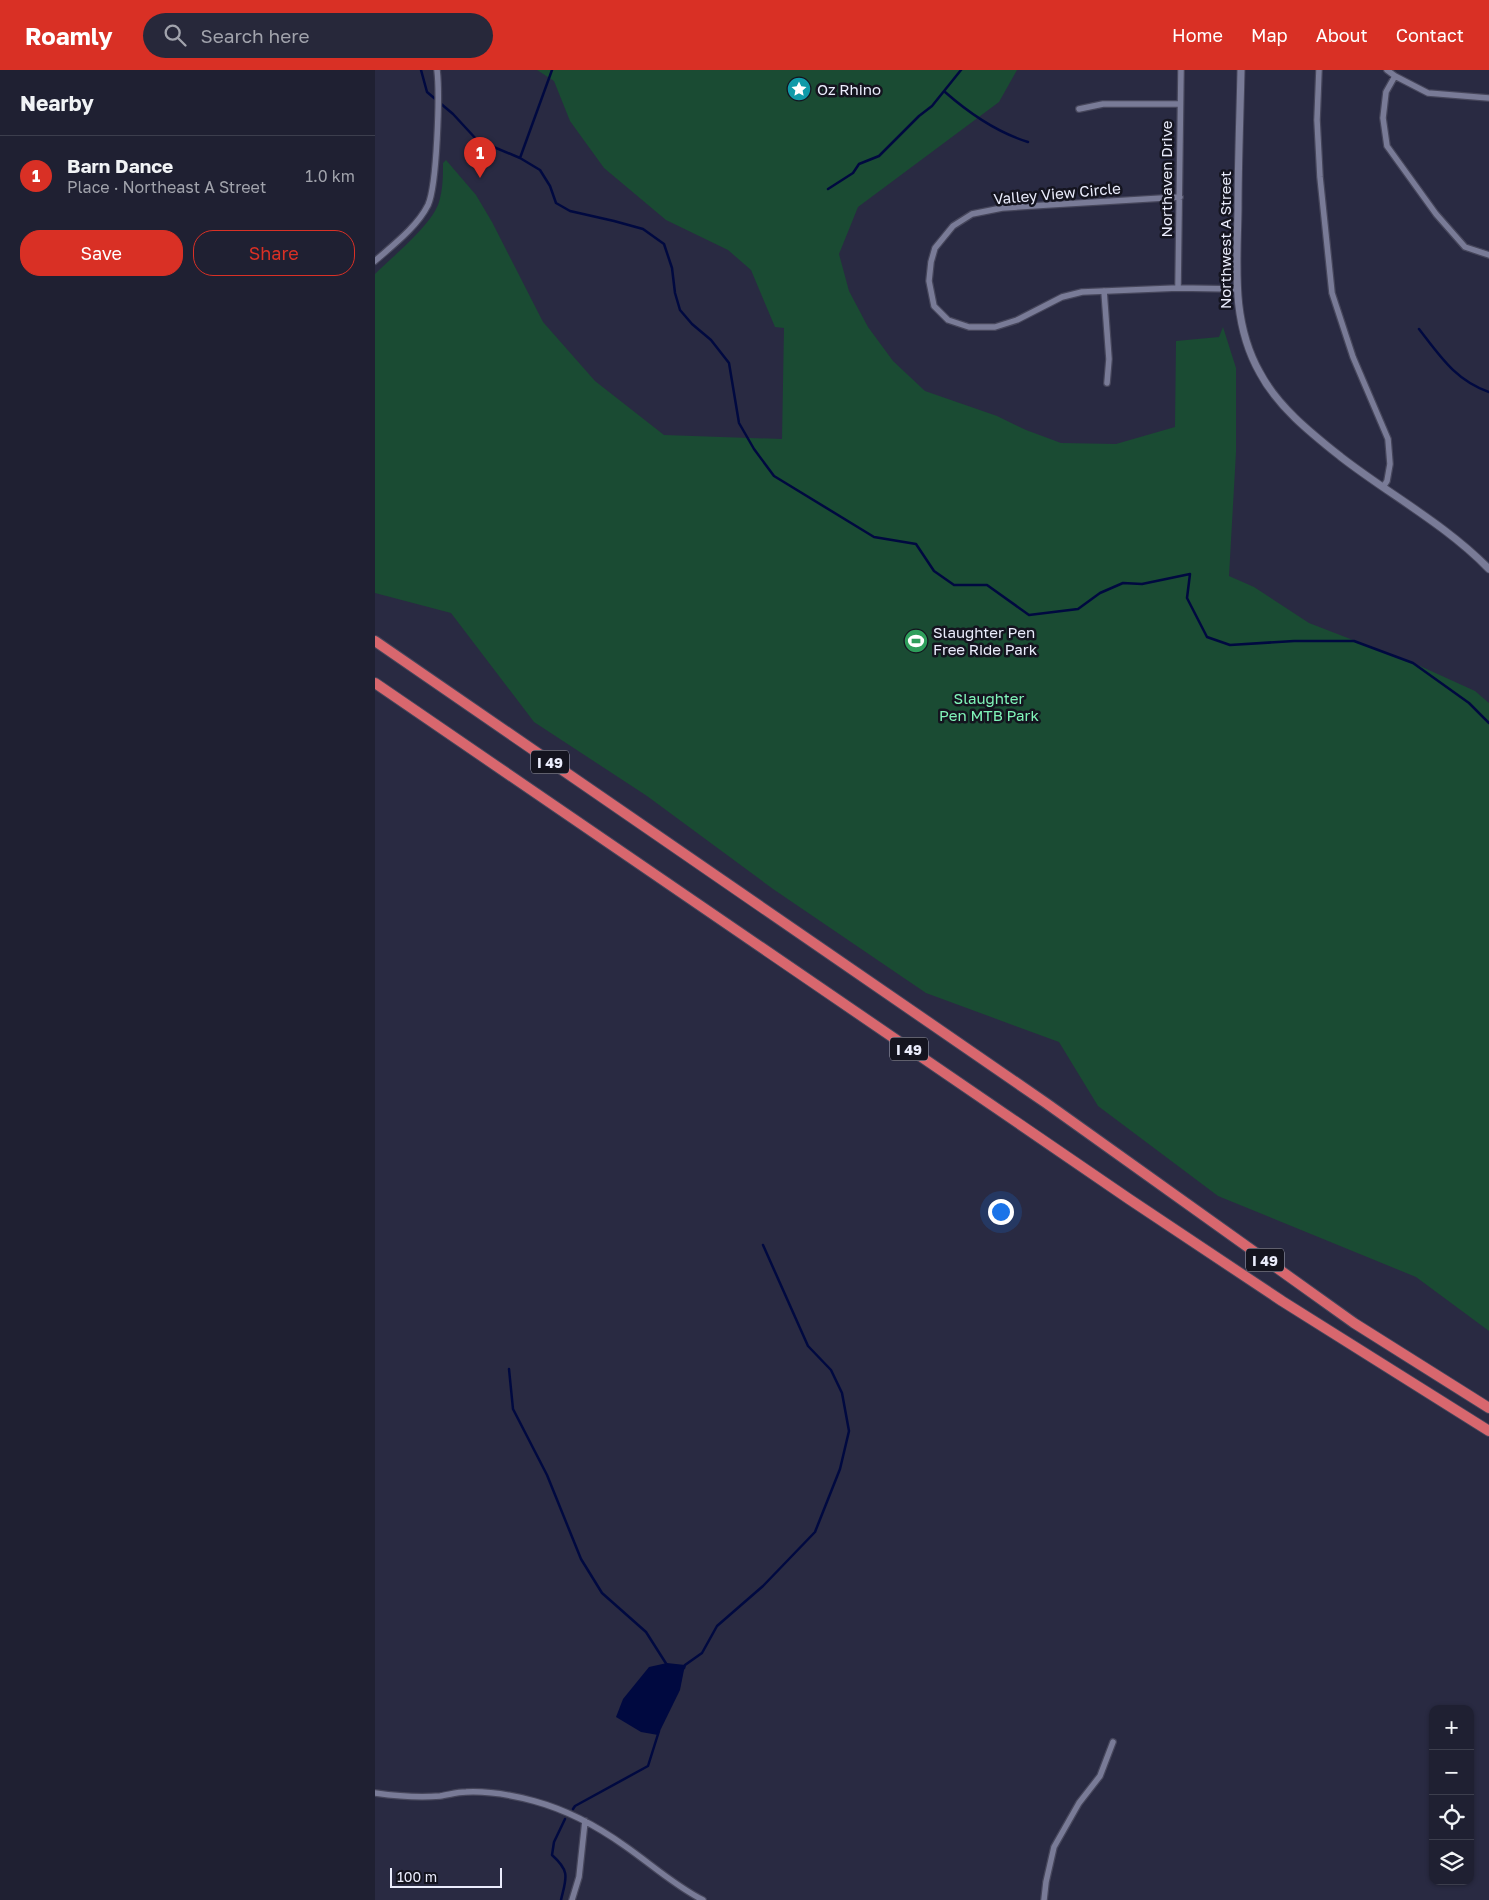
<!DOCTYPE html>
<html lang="en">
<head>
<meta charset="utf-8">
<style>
	body { margin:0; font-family:"Golos Text",sans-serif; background:#27283a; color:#f1f3f6 }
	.controls { position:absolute; right:15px; bottom:15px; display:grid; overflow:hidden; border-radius:10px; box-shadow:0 1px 4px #0004 }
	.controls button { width:45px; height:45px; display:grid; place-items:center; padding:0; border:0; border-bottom:1px solid #3c3e4d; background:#1f2032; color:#f1f3f6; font:25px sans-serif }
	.scale { position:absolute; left:15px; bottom:12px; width:112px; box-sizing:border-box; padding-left:5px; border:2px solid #eaecfc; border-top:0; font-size:14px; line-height:18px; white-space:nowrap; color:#eaecfc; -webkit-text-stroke:4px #14141f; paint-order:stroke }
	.you { position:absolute; left:625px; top:1141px; width:18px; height:18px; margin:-12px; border:4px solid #fff; border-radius:50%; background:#1a73e8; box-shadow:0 0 0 8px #1a73e833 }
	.badge { display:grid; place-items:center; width:32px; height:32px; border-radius:50%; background:#d93025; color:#fff; font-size:16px; font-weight:700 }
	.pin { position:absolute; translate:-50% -41px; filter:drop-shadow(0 1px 2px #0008) }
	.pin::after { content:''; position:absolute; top:26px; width:18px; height:15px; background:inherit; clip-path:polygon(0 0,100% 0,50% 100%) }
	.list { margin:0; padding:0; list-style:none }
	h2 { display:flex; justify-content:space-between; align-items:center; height:65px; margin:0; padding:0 20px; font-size:21px }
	h2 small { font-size:16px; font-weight:400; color:#a1a3ac }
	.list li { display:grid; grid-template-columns:32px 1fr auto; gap:15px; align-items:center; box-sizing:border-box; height:80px; padding:0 20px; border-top:1px solid #3c3e4d }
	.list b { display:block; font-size:19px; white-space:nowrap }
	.list p { margin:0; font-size:16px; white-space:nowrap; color:#a1a3ac }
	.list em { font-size:16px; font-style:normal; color:#a1a3ac }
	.actions { display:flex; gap:10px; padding:15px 20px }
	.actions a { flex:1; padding:11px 0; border:1px solid #d93025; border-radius:20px; text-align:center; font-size:18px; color:#d93025 }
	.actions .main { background:#d93025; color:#fff }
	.icon { flex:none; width:28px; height:28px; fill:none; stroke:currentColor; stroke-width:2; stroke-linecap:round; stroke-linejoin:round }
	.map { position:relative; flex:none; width:1114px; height:1830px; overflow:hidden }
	header { display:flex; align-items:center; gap:30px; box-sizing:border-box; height:70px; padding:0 25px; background:#d93025; color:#fff }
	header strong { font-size:24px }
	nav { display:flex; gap:28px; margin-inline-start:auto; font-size:18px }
	.search { width:350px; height:45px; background:#27283a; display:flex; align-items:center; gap:12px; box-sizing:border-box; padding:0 18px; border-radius:28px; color:#a1a3ac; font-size:19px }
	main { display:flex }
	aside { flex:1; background:#1f2032 }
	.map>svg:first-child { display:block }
	.green { fill:#1a4b33 }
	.water { fill:#000940 }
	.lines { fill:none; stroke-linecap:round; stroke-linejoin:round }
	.stream { stroke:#000940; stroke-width:2.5 }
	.minor-casing { stroke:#46465b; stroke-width:8 }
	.tertiary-casing { stroke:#46465b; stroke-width:9 }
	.motorway-casing { stroke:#46465b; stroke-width:12 }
	.minor { stroke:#797b97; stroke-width:5.5 }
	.tertiary { stroke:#797b97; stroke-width:7 }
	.motorway { stroke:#d8676e; stroke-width:10 }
	.labels { text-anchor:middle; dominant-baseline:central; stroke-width:5; stroke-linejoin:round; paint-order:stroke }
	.shield { fill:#14141f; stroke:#aaabba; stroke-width:1 }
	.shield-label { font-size:14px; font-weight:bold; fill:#eaecfc }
	.poi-label { font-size:15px; fill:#eaecfc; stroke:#14141f; text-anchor:start }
	.street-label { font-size:15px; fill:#eaecfc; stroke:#14141f }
	.park-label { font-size:15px; fill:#80f4b9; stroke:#14141f }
</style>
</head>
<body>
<header>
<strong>Roamly</strong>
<div class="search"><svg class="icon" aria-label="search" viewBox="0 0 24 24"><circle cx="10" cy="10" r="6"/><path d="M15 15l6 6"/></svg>Search here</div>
<nav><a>Home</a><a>Map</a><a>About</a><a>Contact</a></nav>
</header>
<main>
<aside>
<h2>Nearby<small></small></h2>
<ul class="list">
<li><span class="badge">1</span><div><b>Barn Dance</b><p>Place · Northeast A Street</p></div><em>1.0 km</em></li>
</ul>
<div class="actions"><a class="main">Save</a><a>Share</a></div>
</aside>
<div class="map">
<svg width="1114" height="1830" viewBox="0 0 1114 1830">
	<rect width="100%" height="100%" fill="#292a42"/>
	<path class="green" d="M162,0h480l-18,32 -141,105 -19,47 10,37 19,36 25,34 32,30 72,25 29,14 35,13 55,1 59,-17 1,-86 43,-4 4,-10 13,41v84l-7,124 25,11 55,36 111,43 55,25 14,12v628l-73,-54 -198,-81 -120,-90 -39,-64 -133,-49 -153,-104 -126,-93 -113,-74 -83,-109 -76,-20v-319c18,-18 57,-49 64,-72 4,-13 4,-26 4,-39l3,-3 30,35 16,27 51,100 52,59 69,54 118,4 2,-111 -9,-1 -24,-57 -23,-20 -62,-30 -62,-52 -34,-47 -16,-40z"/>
	<path class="water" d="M292,1593l18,2 -5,25 -22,45 -17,-3 -25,-15 7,-18 26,-32z"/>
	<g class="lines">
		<path class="stream" d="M46,0l6,22 26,22 24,26 43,18
			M177,0l-32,88 20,12 10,16 6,17 14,8 44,10 29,8 21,15 8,24 3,25 5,17 12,14 19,16 18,23 10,60 15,26 20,27 100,61 42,7 18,27 20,14h33l42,30 49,-6 22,-16 23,-10 19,1 48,-10 -3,24 20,39 23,8 64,-4h60l59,22 56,40 20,20
			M570,22c25,22 51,40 83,50
			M453,119l25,-16 6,-9 20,-8 40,-40 13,-10 29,-36
			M1044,259c21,27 36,51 70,63
			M134,1299l4,40 34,66 34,84 21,34 44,39 21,33
			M309,1598l1,-3 17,-12 15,-27 46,-40 52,-54 25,-63 9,-38 -7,-38 -11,-23 -23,-24 -45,-101
			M198,1739l2,-3 73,-40 11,-35
			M186,1830c5,-22 10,-28 -9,-45l2,-13 11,-23"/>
		<g class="minor-casing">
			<path id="minor" d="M944,0l-2,50 3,57 12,116 21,64 35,82 2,25 -3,17 -4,6
				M1012,0l8,6 33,17 61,5
				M1020,6l-9,16 -3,26 4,28 49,68 29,33 24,8
				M704,39l24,-5h76
				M805,127l-133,8 -45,3 -30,6 -19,12 -18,22 -4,14 -2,19 5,25 14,14 21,7h26l22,-7 45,-23 20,-5 96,-4 58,1
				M0,191c18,-16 42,-34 53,-56 9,-20 12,-111 9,-135
				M803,218l3,-218
				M729,221l5,68 -2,24
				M0,1723c21,3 44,5 65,3 8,-1 17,-4 26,-4 22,-1 46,3 68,9 33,9 63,25 91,45 26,18 50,40 78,54
				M197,1830l7,-23 6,-56
				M669,1830l2,-18 8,-35 25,-44 21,-27 13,-34"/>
		</g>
		<g class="tertiary-casing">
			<path id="tertiary" d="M866,0c-1,47 -3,94 -3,140 -1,57 -7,112 22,163 18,34 51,60 81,84 49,38 104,67 148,112"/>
		</g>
		<g class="motorway-casing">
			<path id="motorway" d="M0,571l671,462 308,220 135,85
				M0,613l754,516 153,102 207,130"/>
		</g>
		<use href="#minor" class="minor"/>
		<use href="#tertiary" class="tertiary"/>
		<use href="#motorway" class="motorway"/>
	</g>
	<defs>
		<g id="sight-disc" transform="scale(1.25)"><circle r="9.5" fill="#0f9aa8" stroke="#14141f"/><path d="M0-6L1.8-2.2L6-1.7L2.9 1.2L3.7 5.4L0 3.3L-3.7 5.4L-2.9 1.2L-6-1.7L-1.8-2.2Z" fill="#fff"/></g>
		<g id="stadium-disc" transform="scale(1.25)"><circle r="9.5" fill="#2e9e5b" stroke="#14141f"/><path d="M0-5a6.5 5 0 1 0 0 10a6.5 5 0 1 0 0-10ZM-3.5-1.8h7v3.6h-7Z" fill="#fff"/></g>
	</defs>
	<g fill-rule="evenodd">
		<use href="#sight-disc" x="424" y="19"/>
		<use href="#stadium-disc" x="541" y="571"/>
	</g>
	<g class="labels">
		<g class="shield">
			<rect x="156" y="680.5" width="38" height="23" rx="4"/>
			<rect x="515" y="967.5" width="38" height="23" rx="4"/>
			<rect x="871" y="1178.5" width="38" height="23" rx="4"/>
		</g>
		<g class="shield-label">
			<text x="175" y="692">I 49</text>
			<text x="534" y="979">I 49</text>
			<text x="890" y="1190">I 49</text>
		</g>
		<g class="poi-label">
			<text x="442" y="19">Oz Rhino</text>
			<text x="558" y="562">Slaughter Pen<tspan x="558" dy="17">Free Ride Park</tspan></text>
		</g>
		<g class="street-label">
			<text transform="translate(791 109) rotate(-90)">Northaven Drive</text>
			<text transform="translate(682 123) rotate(-5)">Valley View Circle</text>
			<text transform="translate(850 170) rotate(-90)">Northwest A Street</text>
		</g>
		<g class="park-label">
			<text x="614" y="628">Slaughter<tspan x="614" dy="17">Pen MTB Park</tspan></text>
		</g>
	</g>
</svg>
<div class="controls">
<button>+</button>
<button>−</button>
<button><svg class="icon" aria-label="locate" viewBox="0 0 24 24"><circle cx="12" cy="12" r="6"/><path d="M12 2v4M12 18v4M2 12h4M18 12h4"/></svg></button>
<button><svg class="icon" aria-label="layers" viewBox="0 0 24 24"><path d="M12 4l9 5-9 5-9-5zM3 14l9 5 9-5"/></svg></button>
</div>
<div class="scale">100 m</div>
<div class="you"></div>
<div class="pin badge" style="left:105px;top:108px">1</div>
</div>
</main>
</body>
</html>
